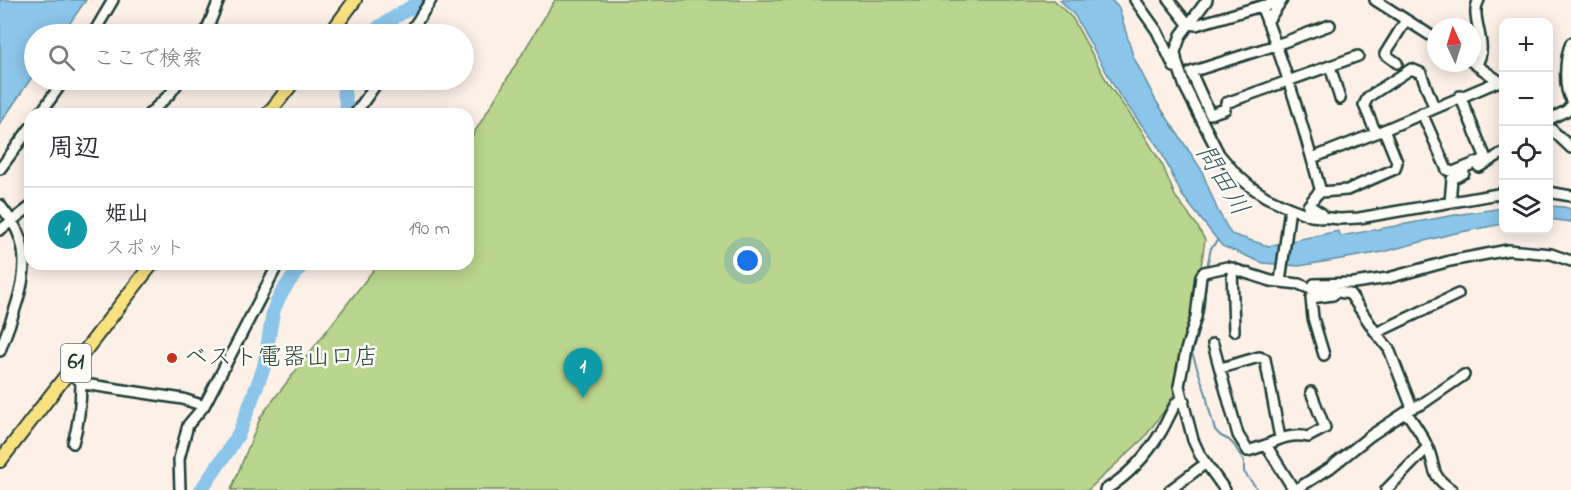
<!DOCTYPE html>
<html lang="ja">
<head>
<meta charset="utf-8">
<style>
	body { margin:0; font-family:"Indie Flower","Klee One",sans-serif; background:#f7f7f7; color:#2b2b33 }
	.controls { position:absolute; right:18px; top:18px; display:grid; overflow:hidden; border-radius:12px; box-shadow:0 3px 15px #0003 }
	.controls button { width:54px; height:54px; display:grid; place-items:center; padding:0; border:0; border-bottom:2px solid #e1e1e2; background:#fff; color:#2b2b33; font:30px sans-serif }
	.compass { position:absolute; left:1427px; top:18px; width:54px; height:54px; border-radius:50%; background:#fff; box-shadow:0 3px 15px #0003; rotate:356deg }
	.you { position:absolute; left:748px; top:261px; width:21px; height:21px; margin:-15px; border:4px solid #fff; border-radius:50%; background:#1a73e8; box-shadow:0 0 0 9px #1a73e833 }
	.badge { display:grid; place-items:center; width:39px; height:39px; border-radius:50%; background:#0b8043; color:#fff; font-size:20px; font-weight:700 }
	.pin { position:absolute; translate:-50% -50px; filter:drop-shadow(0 2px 3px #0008) }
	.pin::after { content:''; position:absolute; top:32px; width:21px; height:18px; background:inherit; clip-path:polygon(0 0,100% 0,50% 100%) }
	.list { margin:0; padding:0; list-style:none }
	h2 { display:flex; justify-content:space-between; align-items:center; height:78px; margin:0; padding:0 24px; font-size:26px }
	h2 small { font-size:20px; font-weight:400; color:#7c7c81 }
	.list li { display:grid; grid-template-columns:39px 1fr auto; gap:18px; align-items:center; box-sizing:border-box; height:84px; padding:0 24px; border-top:2px solid #e1e1e2 }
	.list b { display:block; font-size:22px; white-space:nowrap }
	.list p { margin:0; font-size:20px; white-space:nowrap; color:#7c7c81 }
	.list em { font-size:20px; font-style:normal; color:#7c7c81 }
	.icon { flex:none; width:33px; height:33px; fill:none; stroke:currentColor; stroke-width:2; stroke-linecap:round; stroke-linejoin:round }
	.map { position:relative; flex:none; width:1571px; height:490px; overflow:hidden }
	.search { position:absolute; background:#fff; box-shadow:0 3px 15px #0003; left:24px; top:24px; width:450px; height:66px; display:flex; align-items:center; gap:15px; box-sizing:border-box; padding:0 21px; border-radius:33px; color:#7c7c81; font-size:22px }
	.panel { position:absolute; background:#fff; box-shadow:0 3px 15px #0003; left:24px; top:108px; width:450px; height:162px; border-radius:18px }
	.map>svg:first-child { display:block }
	.green { fill:#bad58d; stroke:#6c8960; stroke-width:1.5 }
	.water { fill:#8bc5ea; stroke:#608fa1; stroke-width:1.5 }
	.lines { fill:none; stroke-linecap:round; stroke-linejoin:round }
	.stream { stroke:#608fa1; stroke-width:2 }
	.river { stroke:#8bc5ea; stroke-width:14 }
	.minor-casing { stroke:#1f3d34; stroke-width:14 }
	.major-casing { stroke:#1f3d34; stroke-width:16 }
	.minor { stroke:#fdfcf7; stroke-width:9 }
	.major { stroke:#fae180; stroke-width:12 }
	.poi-dot { fill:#c8321e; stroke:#fdfcf7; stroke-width:2 }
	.labels { text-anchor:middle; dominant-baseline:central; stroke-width:5; stroke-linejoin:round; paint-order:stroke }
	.shield { fill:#fdfcf7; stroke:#62766e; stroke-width:1.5 }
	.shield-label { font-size:22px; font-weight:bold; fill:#1f3d34 }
	.poi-label { font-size:24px; fill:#1f3d34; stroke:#fdfcf7; text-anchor:start }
	.water-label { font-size:26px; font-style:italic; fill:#3a5f62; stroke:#fdfcf7 }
</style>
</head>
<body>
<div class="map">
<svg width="1571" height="490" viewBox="0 0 1571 490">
	<rect width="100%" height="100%" fill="#fcf0e7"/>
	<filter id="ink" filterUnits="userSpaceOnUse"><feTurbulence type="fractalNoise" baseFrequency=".0167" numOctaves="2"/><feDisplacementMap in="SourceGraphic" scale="12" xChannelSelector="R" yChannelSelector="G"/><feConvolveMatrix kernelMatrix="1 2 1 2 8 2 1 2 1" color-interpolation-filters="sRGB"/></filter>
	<g filter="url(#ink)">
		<path class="green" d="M555,0h499l19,19 37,68 30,41 23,38 12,30 21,28 9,16 -11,74 -11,29 -10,56 -29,39 -56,52h-857l30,-74 117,-152h90v-121z"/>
		<path class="water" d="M0,0h86l-24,34h-28v40l-34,50z
			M1060,0h51l8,8 14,48 23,45 45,68 16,40 14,25 37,12 70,-15 3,5 114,-21 48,-7v16l-52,10 -68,18 -84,14 -36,-3 -41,-17 -40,-51 -23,-47 -41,-55 -43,-77z
			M1549,206l15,1 7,2v13l-22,-3z"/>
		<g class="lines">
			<path class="stream" d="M1207,267l4,-19 7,-8
				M1206,276l-2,33 -12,44 14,41 3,15 6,21 6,6 8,4 5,5 10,16v11l14,18"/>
			<path class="river" d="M371,34l8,-7 37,-23 4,-4
				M342,80l6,34
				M201,490l27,-39 11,-18 7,-18 18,-48 9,-55c6,-18 18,-33 30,-48"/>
			<g class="minor-casing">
				<path id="minor" d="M1135,0l22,31 17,36
					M1169,0l19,24 8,1 65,-19 12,-2 5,2
					M1207,0l-26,35 -6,17 2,11 8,24 34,67 17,20 15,13 15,10 24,11 21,8 29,3 19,-1 145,-25
					M1375,0l61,39
					M1261,6c25,60 43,124 60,186l26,-2 48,-21 2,-7 -13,-32
					M1267,22l15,-22
					M1330,25l-54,20 -85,27 19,42 15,-5 1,-6 132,-47
					M93,34l20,-34
					M205,34l14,-34
					M409,34l22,-34
					M1571,43c-6,14 -8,45 0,57
					M1472,62l30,21
					M1397,63l-12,-9 21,-34
					M1476,65c15,-19 -8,-48 3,-65
					M1330,66l10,33
					M1422,113l25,57 6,2 30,-12 2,-4 -25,-60
					M40,114l24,-34
					M149,114l21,-20 10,-14
					M355,114l24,-34
					M1548,120l18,-9 5,-5
					M1548,126l23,22
					M1376,133l-12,-28 4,-8 43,-28 10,4 13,34
					M1312,158l72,-28 115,-49
					M1479,167l25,-15
					M0,169l30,-41
					M1321,192l-4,2 -9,12 5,2 8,5v5
					M1548,192l23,4
					M1450,202l2,-23 12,-6
					M0,205c6,9 14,17 18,28 17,38 -6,82 -18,118
					M0,230l30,-23
					M1232,268l2,63
					M1280,282l10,-74
					M1314,284l40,-1 34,-5 62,-17 58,-11 43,4 20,7
					M1376,333l82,-39
					M1213,344l25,91 10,16 18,-6 28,45
					M1324,355l-11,-37 -2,-20 22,-3
					M1221,368l38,-11 6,2 15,79
					M68,372l16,12 99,15 21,7
					M1412,408l10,-4 42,-29
					M1407,413c7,11 15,21 20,33 10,21 1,28 25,44
					M73,443c6,-20 8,-40 8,-61
					M1266,445c13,-6 27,-12 42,-8l17,-9 -14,-36
					M180,490l-1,-31 9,-34 16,-19 74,-142
					M1105,490c23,-14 42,-35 56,-58 6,-10 10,-21 16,-30l7,-1
					M1170,490l36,-27
					M1225,490l-25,-35 -7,-15 -14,-54 7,-36 10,-33 5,-41 3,-4 23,-5 44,14 28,3 12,5 28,3 11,2 26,39 13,16 23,59 -42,28 -40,32 -35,22
					M1386,490l39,-40 3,-1"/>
			</g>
			<g class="major-casing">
				<path id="major" d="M330,34l25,-34
					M268,114l27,-34
					M0,461l152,-197"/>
			</g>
			<use href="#minor" class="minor"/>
			<use href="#major" class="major"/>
		</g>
	</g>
	<circle class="poi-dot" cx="172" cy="358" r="6"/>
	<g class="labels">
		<rect class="shield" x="61" y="344" width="30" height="38" rx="4.5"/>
		<g class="shield-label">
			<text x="76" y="363">61</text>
		</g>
		<g class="poi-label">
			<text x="184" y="358">ベスト電器山口店</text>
		</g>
		<g class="water-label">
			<text transform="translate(1221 181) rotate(59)">問田川</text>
		</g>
	</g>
</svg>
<div class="controls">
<button>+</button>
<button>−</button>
<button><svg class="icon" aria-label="locate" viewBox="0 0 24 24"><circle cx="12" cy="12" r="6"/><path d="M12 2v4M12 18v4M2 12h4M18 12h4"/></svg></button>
<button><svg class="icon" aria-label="layers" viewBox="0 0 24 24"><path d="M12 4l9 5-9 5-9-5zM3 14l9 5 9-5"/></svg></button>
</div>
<svg class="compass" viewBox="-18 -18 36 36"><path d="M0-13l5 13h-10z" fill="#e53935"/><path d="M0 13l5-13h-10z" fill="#7c7c81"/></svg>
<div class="you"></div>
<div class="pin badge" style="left:583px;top:398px;background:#0f9aa8">1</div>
<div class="search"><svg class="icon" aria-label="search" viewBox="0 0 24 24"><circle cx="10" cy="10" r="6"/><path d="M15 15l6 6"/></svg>ここで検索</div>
<section class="panel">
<h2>周辺<small></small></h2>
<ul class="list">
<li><span class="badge" style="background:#0f9aa8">1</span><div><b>姫山</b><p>スポット</p></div><em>190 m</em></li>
</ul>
</section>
</div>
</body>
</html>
